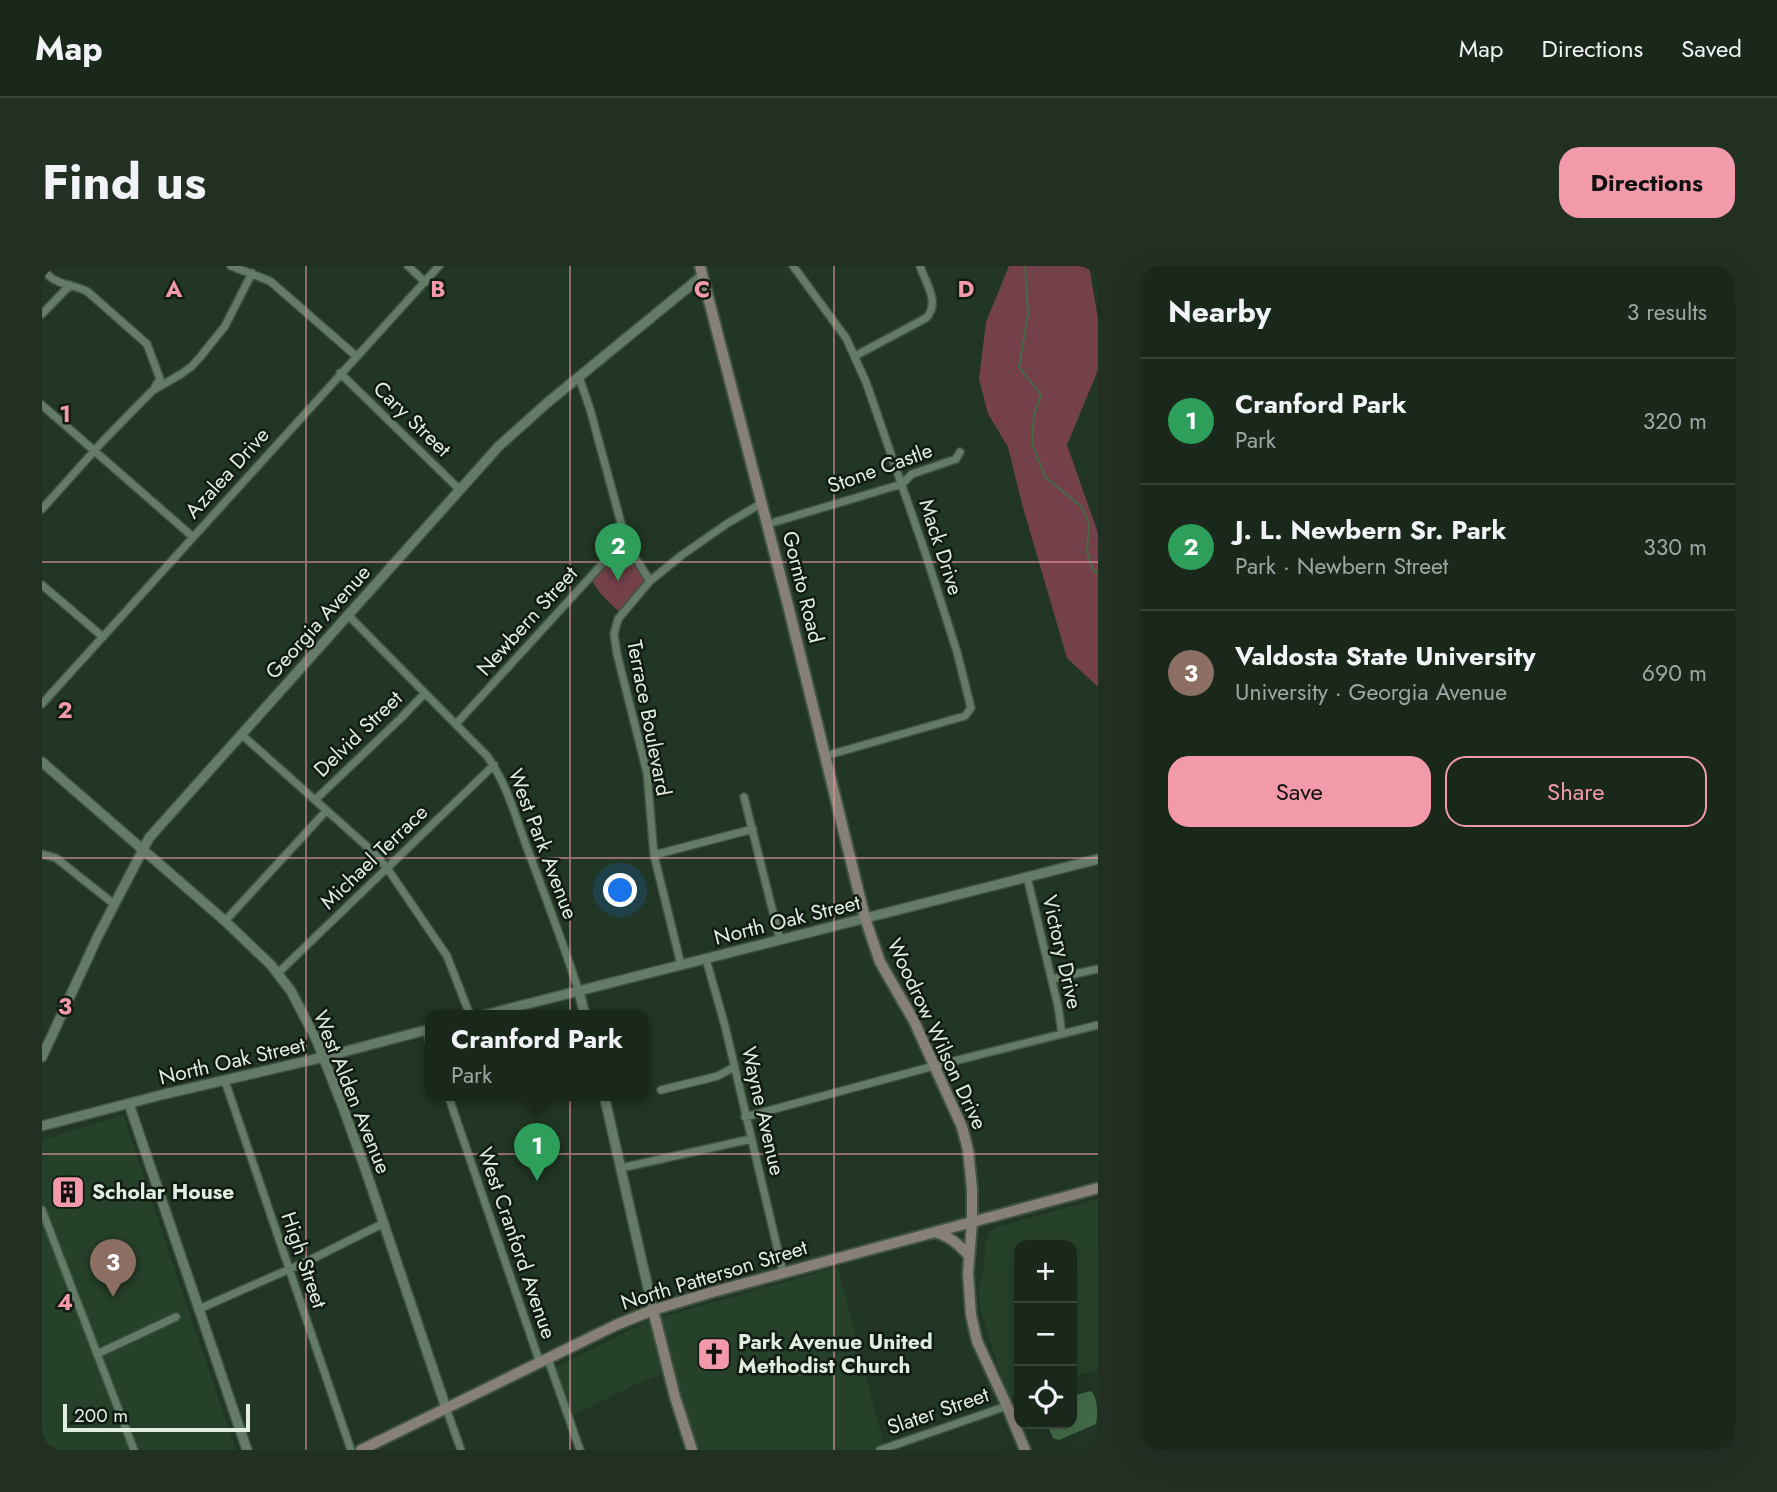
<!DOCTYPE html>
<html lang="en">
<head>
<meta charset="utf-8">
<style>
	body { margin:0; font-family:Jost,sans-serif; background:#223024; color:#f1f3f6 }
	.controls { position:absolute; right:21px; bottom:21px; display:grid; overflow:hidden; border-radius:14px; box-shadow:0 7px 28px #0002 }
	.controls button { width:63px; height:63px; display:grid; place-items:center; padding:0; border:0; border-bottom:2px solid #37443a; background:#19281b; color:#f1f3f6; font:35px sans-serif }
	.scale { position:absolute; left:21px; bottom:18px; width:187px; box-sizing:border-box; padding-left:7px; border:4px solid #e0ede1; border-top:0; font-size:19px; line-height:24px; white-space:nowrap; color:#e0ede1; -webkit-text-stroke:5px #111b13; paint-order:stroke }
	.you { position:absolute; left:579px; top:625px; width:24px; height:24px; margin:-18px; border:5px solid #fff; border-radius:50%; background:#1a73e8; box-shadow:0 0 0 10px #1a73e833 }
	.badge { display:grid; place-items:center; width:46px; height:46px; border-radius:50%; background:#f39aaa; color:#fff; font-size:23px; font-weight:700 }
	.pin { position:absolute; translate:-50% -58px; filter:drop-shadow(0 2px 4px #0008) }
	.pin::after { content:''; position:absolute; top:37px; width:24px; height:21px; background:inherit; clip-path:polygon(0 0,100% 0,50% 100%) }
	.popup { position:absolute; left:383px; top:744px; width:224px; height:91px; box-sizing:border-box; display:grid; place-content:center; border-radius:14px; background:#19281b; filter:drop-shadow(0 2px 5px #0005); font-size:23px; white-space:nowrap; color:#9fa6a3 }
	.popup b { font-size:26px; color:#f1f3f6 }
	.popup::after { content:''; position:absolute; left:50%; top:100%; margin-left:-14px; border:14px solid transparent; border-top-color:#19281b }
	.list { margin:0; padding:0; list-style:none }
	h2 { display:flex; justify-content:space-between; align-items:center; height:91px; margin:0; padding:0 28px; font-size:30px }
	h2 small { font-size:23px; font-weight:400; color:#9fa6a3 }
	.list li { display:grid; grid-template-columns:46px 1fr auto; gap:21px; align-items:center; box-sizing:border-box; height:126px; padding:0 28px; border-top:2px solid #37443a }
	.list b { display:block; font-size:26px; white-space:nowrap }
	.list p { margin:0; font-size:23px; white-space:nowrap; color:#9fa6a3 }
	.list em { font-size:23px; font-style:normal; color:#9fa6a3 }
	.actions { display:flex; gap:14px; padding:21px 28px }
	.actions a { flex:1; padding:16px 0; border:2px solid #f39aaa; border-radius:21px; text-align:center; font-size:24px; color:#f39aaa }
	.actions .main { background:#f39aaa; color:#111 }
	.icon { flex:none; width:38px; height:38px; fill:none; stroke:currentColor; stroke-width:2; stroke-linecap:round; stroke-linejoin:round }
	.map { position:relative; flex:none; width:1056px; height:1184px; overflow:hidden; border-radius:21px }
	header { display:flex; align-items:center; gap:42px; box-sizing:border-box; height:98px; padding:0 35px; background:#19281b; border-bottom:2px solid #37443a }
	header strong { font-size:33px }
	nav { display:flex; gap:38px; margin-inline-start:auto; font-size:24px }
	.intro { display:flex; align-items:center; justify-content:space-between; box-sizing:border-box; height:168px; padding:0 42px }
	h1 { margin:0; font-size:49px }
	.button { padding:18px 32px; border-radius:21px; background:#f39aaa; color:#111; font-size:24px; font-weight:700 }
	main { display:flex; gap:42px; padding:0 42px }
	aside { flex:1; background:#19281b; border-radius:21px; box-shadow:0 7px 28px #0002 }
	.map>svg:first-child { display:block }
	.built { fill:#26412a }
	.green { fill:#74414b }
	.water { fill:#426b48 }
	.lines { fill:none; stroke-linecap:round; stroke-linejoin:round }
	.stream { stroke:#426b48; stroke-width:2 }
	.minor-casing { stroke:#405343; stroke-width:10 }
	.tertiary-casing { stroke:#405343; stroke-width:12 }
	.secondary-casing { stroke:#405343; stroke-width:14 }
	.minor { stroke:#647c67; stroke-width:7 }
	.tertiary { stroke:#647c67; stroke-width:9 }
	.secondary { stroke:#868076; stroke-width:10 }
	.grid { fill:none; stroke:#f39aaa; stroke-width:2; stroke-opacity:0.55 }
	.labels { text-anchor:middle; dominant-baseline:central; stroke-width:5; stroke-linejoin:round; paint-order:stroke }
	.street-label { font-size:21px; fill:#e0ede1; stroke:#111b13 }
	.poi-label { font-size:21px; font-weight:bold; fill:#e0ede1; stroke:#111b13; text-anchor:start }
	.grid-label { font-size:23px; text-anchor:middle; font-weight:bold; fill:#f39aaa; stroke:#111b13; stroke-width:5; stroke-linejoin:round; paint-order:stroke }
</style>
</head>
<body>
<header>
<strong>Map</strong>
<nav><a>Map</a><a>Directions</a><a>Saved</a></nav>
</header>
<div class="intro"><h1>Find us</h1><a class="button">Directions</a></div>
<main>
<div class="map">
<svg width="1056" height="1184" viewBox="0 0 1056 1184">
	<rect width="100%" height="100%" fill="#213624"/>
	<path class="built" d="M81,849l54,163 59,172h-194v-310z
		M1056,933v179l-2,-8 -24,7v-132h-53v148l-9,3 -11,-26 -19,-63 -1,-21 4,-14 3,-28 4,-12 7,-5z
		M796,1001l47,183h-186l-27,-81 -53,23 -46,23 -19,-47 94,-47z"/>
	<path class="green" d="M967,0h80l9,53v51l-31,75 31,88v154l-31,-29 -45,-154 -14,-57 -20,-33 -9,-35 7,-57z
		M576,285l9,2 16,23 1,6 -24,30c-12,-10 -22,-20 -29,-33z"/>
	<path class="water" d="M1049,1125c7,7 7,24 5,33l-37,16 -6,-2 -6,-14h25v-28z"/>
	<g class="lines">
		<path class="stream" d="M983,0l3,48 -9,53 22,28 -7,20 -2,28 13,34 37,30 7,17 -2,28 6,18 5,4"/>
		<g class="minor-casing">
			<path id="minor" d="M1,0c6,20 30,17 45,26l59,52 13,35 -5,8
				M189,0l39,15 86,75
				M366,0l17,16
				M751,0l53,72 20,44 59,170 32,100 14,56 -6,8 -140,40
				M0,48l28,-29
				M813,90l71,-38c15,-15 -1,-36 -6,-52
				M298,107l119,116
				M537,111l11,32 37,136 23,36
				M0,139l151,132
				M0,243l62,-69 48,-49 29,-17 10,-7 10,-11 24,-30 27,-53
				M726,258l134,-40 10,-10 44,-15 4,-7
				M0,319l61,52
				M306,349l139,141c19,26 28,59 39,89 18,48 37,97 53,147
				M0,438l397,-438
				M414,458l148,-162 13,-12 10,-5
				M199,468l130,116 16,18 60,88 23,59
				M702,531l36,143
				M273,534l85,-81 25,-26
				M0,588l14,4 58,46
				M612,589l99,-26
				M985,611l31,129 4,28
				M183,655l101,-110
				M664,693l19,67 58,246
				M639,699l-27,-110 -7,-82 -30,-119 -3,-20 4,-15 32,-38 32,-26 46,-32 34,-20
				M236,707l216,-208
				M1010,713l46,-10
				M384,764l4,13
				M183,815l126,369
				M619,824l57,-14 16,-9
				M406,829l92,268
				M703,851l189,-51 164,-41
				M579,902l130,-29
				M0,944l92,240
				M157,1043l111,-49 74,-37
				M55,1088l79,-37
				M506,1093l32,91
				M404,1142l15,42
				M838,1184l127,-44"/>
		</g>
		<g class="tertiary-casing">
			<path id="tertiary" d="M0,496l183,159 46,44 20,26 26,50 27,69 24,67 78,231
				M537,726l6,23
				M442,749l614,-156
				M0,791l56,-121 51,-98 350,-392 48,-43 155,-127
				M562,829l49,215
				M87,838l118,346
				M0,860l123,-32 159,-37 106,-28"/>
		</g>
		<g class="secondary-casing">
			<path id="secondary" d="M658,0l87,335 78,317 15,44 34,59 48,106 6,23 4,39v33l-4,51 3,42 6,26 30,65 18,44
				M893,966c15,5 24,12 34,24
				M611,1044l22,87 17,53
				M319,1184l255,-125 37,-15 56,-17 389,-105"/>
		</g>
		<use href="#minor" class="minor"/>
		<use href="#tertiary" class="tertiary"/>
		<use href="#secondary" class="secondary"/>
	</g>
	<path class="grid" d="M264,0v1184M528,0v1184M792,0v1184M0,296h1056M0,592h1056M0,888h1056"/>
	<defs>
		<g id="building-square" transform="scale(1.75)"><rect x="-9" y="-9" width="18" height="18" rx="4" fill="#f39aaa" stroke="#111b13"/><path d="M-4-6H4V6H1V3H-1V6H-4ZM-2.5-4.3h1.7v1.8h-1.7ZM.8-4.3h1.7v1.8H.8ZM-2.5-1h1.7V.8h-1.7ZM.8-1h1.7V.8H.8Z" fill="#111"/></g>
		<g id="church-square" transform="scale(1.75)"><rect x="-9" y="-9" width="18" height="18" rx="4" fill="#f39aaa" stroke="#111b13"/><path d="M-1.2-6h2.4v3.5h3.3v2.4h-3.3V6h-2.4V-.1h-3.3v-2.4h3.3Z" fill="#111"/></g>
	</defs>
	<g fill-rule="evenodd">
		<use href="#building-square" x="26" y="926"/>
		<use href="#church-square" x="672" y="1088"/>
	</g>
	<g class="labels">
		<g class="street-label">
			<text transform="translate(370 153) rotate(44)">Cary Street</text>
			<text transform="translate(838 202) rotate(-20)">Stone Castle</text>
			<text transform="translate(185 207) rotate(-48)">Azalea Drive</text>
			<text transform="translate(899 281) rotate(72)">Mack Drive</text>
			<text transform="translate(761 321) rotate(76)">Gornto Road</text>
			<text transform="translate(485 355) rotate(-48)">Newbern Street</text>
			<text transform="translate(276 356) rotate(-48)">Georgia Avenue</text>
			<text transform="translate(607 452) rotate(79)">Terrace Boulevard</text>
			<text transform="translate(316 468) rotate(-44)">Delvid Street</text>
			<text transform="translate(501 578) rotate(69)">West Park Avenue</text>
			<text transform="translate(332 591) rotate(-44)">Michael Terrace</text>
			<text transform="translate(745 654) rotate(-14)">North Oak Street</text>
			<text transform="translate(1020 686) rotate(77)">Victory Drive</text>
			<text transform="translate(895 768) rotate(65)">Woodrow Wilson Drive</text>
			<text transform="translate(190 795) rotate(-13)">North Oak Street</text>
			<text transform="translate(310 826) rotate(68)">West Alden Avenue</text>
			<text transform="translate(721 845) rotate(77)">Wayne Avenue</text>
			<text transform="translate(475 977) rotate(71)">West Cranford Avenue</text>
			<text transform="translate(262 994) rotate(71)">High Street</text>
			<text transform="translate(672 1009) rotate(-17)">North Patterson Street</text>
			<text transform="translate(896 1145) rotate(-19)">Slater Street</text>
		</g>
		<g class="poi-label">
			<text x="50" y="926">Scholar House</text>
			<text x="696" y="1076">Park Avenue United<tspan x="696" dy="24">Methodist Church</tspan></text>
		</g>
	</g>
	<g class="grid-label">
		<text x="132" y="31">A</text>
		<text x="396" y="31">B</text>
		<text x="660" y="31">C</text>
		<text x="924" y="31">D</text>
		<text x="23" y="156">1</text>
		<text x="23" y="452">2</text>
		<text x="23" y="748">3</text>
		<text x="23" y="1044">4</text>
	</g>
</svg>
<div class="controls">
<button>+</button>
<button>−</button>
<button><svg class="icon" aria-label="locate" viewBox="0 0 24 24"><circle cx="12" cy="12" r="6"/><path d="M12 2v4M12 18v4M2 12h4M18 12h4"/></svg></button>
</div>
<div class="scale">200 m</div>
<div class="you"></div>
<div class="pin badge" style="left:495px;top:915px;background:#2e9e5b">1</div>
<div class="popup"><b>Cranford Park</b>Park</div>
<div class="pin badge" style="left:576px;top:315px;background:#2e9e5b">2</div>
<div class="pin badge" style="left:71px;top:1031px;background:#8d6e63">3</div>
</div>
<aside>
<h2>Nearby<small>3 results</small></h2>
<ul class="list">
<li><span class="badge" style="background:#2e9e5b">1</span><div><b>Cranford Park</b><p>Park</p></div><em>320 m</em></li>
<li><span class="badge" style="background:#2e9e5b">2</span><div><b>J. L. Newbern Sr. Park</b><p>Park · Newbern Street</p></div><em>330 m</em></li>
<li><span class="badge" style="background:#8d6e63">3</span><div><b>Valdosta State University</b><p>University · Georgia Avenue</p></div><em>690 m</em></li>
</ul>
<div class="actions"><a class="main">Save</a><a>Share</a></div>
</aside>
</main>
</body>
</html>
